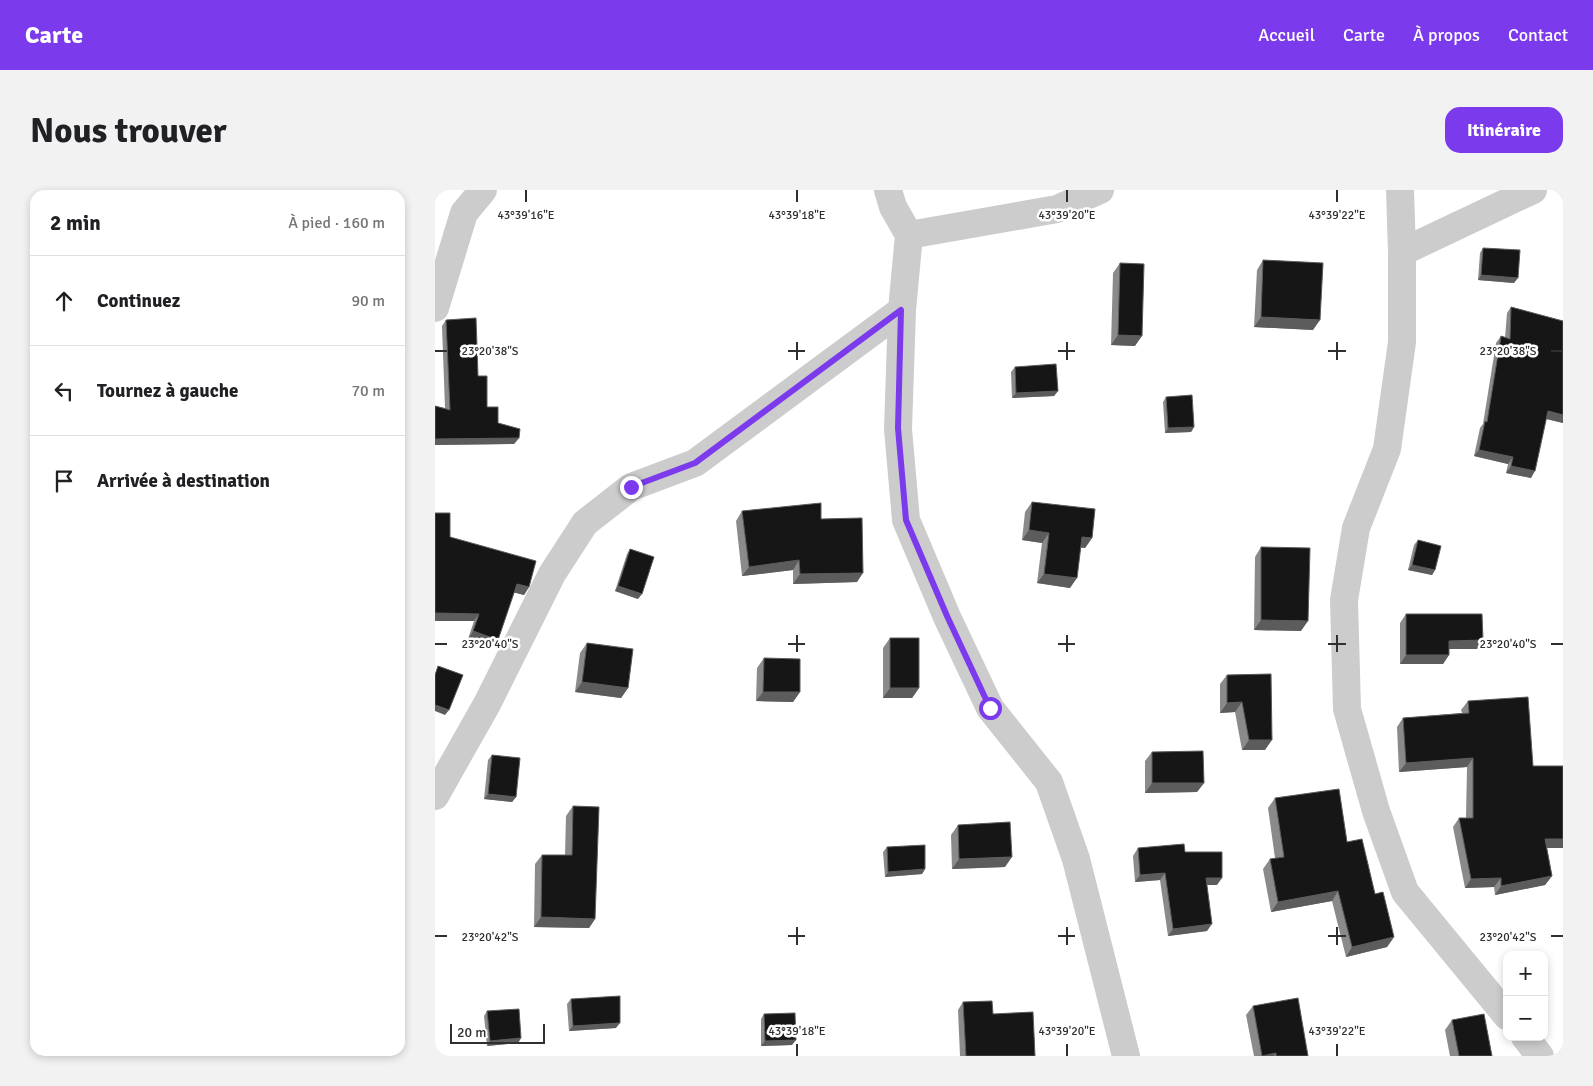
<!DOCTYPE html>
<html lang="fr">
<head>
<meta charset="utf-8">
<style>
	body { margin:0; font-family:Signika,sans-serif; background:#f2f2f2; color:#202124 }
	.controls { position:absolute; right:15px; bottom:15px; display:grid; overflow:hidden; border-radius:10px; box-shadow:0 2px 8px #0003 }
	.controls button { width:45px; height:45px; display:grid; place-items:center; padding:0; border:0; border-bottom:1px solid #e0e0e0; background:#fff; color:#202124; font:25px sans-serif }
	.scale { position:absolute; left:15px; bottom:12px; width:95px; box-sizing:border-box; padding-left:5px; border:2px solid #2f2f2f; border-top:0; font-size:14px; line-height:18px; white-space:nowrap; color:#2f2f2f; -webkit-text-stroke:4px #fff; paint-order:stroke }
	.stop { position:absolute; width:15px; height:15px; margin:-11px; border:4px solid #7c3aed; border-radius:50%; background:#fff }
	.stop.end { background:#7c3aed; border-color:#fff; box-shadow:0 1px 5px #0008 }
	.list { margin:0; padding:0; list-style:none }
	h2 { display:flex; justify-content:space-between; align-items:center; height:65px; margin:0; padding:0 20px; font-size:21px }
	h2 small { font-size:16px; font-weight:400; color:#757577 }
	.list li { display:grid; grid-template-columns:32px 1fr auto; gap:15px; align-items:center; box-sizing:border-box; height:90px; padding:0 20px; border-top:1px solid #e0e0e0 }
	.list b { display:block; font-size:19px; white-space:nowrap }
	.list em { font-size:16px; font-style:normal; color:#757577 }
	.icon { flex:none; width:28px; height:28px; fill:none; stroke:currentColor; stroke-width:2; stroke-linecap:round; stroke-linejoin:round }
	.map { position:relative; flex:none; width:1128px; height:866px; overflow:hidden; border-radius:15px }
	header { display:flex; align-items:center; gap:30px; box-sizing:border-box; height:70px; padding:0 25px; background:#7c3aed; color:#fff }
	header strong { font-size:24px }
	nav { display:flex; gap:28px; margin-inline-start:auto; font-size:18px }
	.intro { display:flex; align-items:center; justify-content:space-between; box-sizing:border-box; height:120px; padding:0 30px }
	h1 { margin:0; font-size:35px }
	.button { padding:12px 22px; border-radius:15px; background:#7c3aed; color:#fff; font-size:18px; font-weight:700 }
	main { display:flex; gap:30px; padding:0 30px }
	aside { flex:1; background:#fff; border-radius:15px; box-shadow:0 2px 8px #0003 }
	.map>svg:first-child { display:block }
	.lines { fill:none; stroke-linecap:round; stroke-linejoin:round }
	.minor { stroke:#ccc; stroke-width:28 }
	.tertiary { stroke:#ccc; stroke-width:28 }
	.wall { fill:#8a8a8a }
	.shaded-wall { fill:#5c5c5c }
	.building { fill:#161616; stroke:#5c5c5c }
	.route { stroke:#7c3aed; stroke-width:6 }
	.ticks { fill:none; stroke:#2f2f2f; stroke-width:2 }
	.ticks-label { font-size:12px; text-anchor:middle; fill:#2f2f2f; stroke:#fff; stroke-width:5; stroke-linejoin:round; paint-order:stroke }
</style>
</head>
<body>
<header>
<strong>Carte</strong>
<nav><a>Accueil</a><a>Carte</a><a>À propos</a><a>Contact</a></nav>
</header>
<div class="intro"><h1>Nous trouver</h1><a class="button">Itinéraire</a></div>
<main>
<aside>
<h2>2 min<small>À pied · 160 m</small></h2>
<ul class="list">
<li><svg class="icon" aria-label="ahead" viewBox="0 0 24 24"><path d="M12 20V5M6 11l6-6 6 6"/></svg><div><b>Continuez</b></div><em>90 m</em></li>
<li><svg class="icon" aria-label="left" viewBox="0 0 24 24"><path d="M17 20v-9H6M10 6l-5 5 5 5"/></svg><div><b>Tournez à gauche</b></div><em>70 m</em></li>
<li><svg class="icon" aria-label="arrive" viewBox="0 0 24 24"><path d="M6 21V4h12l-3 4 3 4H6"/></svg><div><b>Arrivée à destination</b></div></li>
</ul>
</aside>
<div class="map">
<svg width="1128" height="866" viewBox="0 0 1128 866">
	<rect width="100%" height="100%" fill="#fff"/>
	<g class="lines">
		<path class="minor" d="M453,0l5,17 16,28 -7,75 -4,119 8,91 41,97 43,91 59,74 27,77 50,197
			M474,45l148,-26 43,-19
			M967,62l131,-62
			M0,118l29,-95 19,-23
			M0,606l52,-92 65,-130 33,-51 46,-36 64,-24 207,-153"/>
		<path class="tertiary" d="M965,0l2,62v90l-15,107 -31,79 -12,72 3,109 29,102 29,81 102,124
			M1090,847l15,19"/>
	</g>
	<path class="wall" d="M1048,58l31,35 -36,-3 2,-27z
		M828,70l50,70 -59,-3 3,-57z
		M685,73l15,83 -24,-1 2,-72z
		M1076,117l52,116 -17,-4 -15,59 -25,-5 2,-9 -34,-8 6,-28 3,-4 13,-81 5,-7 4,2 2,-25z
		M11,130l32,56 9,31 11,16 21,15 -5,6 -79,1v-39l10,2 -3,-82z
		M580,177l43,24 -4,5 -42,2 -1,-26z
		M731,207l28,30 -3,5 -26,1 -2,-31z
		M597,312l60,36 -7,10 -5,-1 -10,41 -33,-5 5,-40 -20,-3 3,-28z
		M307,321l79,8 36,63 -64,2v-14l-51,6 -6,-55z
		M0,323l15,24 79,50 -5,8 -10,-3 -21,55 -25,-8 6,-18h-39z
		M983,350l17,30 -3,5 -24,-5 6,-25z
		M826,357l40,84 -47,-1 1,-73z
		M195,359l8,50 -23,-8 12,-37z
		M971,424l77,26 -6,9h-28v6l-6,9h-43v-41z
		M455,448l29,50 -7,10h-29v-50z
		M152,453l41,45 -7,10 -46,-6 5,-39z
		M329,468l36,34 -7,10 -37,-1 1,-33z
		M836,484l-6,76h-23l-7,-38 -15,1v-29l7,-9z
		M1033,511l65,65h30v82h-16l5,28 -7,9 -50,10 -1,-8 -29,1 -12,-61 6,-9h7l1,-51 -68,5 -2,-45 6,-9 59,-5 -1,-3z
		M717,562l52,31 -7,9 -52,1v-32z
		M57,565l24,42 -4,5 -28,-3 4,-39z
		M840,608l72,44 28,52 19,43 -7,10 -41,10 -14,-56 -61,11 -8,-43 7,-10 5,-1 -7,-50z
		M138,616l22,113 -6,9 -55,-1 1,-63 7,-9h23l1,-39z
		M523,635l47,42 -53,2 -1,-34z
		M452,657l38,22 -3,5 -37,3 -2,-25z
		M703,658l47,4 32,33h-10v46l-39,5 -8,-56 -25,2 -2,-26z
		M136,809l45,29 -47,3 -2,-27z
		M528,812l30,12 42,42h-75l-2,-46z
		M818,816l55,50h-54l-8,-41z
		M52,821l34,27 -3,5 -31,3 -3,-30z
		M329,824l28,31 -31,1v-27z
		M1017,830l40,36h-42l-5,-26z"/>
	<path class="shaded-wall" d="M1046,85l37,3 -4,5 -36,-3z
		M826,127l59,3 -7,10 -59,-3z
		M683,145l24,1 -7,10 -24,-1z
		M623,201l-4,5 -42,2 4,-5z
		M1113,221l15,4v8l-20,-5z
		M759,237l-3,5 -26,1 3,-5z
		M84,248l-5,6 -79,1v-6z
		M1044,260l34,7 -5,7 -34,-8z
		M1076,276l24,5 -4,7 -25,-5z
		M594,340l20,3 -7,10 -20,-3z
		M647,347l10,1 -7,10 -10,-1z
		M364,370l-6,10 -51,6 7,-9z
		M977,375l23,5 -3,5 -24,-5z
		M428,383l-6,9 -64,2 7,-10z
		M609,384l33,4 -7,10 -33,-5z
		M82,394l12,3 -5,8 -12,-3z
		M183,396l24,8 -4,5 -23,-8z
		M0,423l44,1 -5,7h-39z
		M826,430l47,1 -7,10 -47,-1z
		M38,441l25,9 -5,7 -25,-8z
		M1048,450l-6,9h-34l6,-8z
		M971,465h43l-6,9h-43z
		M147,492l46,6 -7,10 -46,-6z
		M455,498h29l-7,10h-29z
		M328,502h37l-7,10 -37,-1z
		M807,512l-7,10 -15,1 7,-10z
		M0,515l14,5 -4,5 -10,-4z
		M814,550h23l-7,10h-23z
		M1038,568l-6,9 -68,5 7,-9z
		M717,593h52l-7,9 -52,1z
		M53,604l28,3 -4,5 -28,-3z
		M1110,649h18v9h-24z
		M577,667l-7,10 -53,2 7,-10z
		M490,679l-3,5 -37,3 3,-5z
		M730,683l-5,7 -25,2 5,-7z
		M1117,686l-7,9 -50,10 6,-9z
		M771,688h16l-5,7h-16z
		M1066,688l-7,9 -29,1 6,-9z
		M903,701l-6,10 -61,11 7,-10z
		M106,727l54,2 -6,9 -55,-1z
		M777,734l-5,7 -39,5 5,-7z
		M959,747l-7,10 -41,10 6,-10z
		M185,833l-4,5 -47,3 4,-5z
		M86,848l-3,5 -31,3 3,-5z
		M361,850l-4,5 -31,1 4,-5z
		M841,863l-2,3h-12z"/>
	<path class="building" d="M1048,58l37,2 -2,28 -37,-3z
		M828,70l60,3 -3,57 -59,-3z
		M685,73l24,1 -2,72 -24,-1z
		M1076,117l52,14v94l-15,-4 -13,60 -24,-5 2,-9 -34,-7 6,-29 2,1 14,-86 9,3z
		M41,128l2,58h9v31h11v16l22,6 -1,9 -84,1v-33l15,4 -4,-90z
		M621,174l2,27 -42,2 -1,-26z
		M757,205l2,32 -26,1 -2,-31z
		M597,312l63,7 -3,29 -10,-1 -5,41 -33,-4 5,-41 -20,-3z
		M386,313v16l41,-1 1,55 -63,1 -1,-14 -50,7 -7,-56z
		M0,323h15v24l86,24 -7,26 -12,-3 -19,56 -25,-9 6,-17 -44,-1z
		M983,350l23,6 -6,24 -23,-5z
		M826,357l49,1 -2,73 -47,-1z
		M195,359l24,8 -12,37 -24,-8z
		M971,424h76l1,26 -34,1v14h-43z
		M455,448h29v50h-29z
		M152,453l46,6 -5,39 -46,-6z
		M329,468l36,1v33h-37z
		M3,476l25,9 -14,35 -14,-5v-30z
		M836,484l1,66h-23l-7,-38 -15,1v-28z
		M1093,507l5,69h30v73h-18l7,37 -51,10v-8l-30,1 -12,-61h14v-60l-67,5 -3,-45 66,-5 -1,-12z
		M768,561l1,32h-52v-31z
		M57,565l28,3 -4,39 -28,-3z
		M904,599l8,53 15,-3 13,55 8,-2 11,45 -42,10 -14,-56 -60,11 -8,-43 14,-2 -9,-59z
		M138,616l26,1 -4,112 -54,-2 1,-62h30z
		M575,632l2,35 -53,2 -1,-34z
		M749,654l1,8h37v26h-16l6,46 -39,5 -8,-56 -25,2 -2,-27z
		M490,655v24l-37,3 -1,-25z
		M185,806v27l-47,3 -2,-27z
		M863,808l10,58h-32v-3l-14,3 -9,-50z
		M557,811l1,13 40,-2 2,44h-69l-3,-54z
		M84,819l2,29 -31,3 -3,-30z
		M360,823l1,27 -31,1 -1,-27z
		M1049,824l8,42h-33l-7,-36z"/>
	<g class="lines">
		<path class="route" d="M196,297l64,-24 206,-153 -3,118 8,92 41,96 43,92"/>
	</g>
	<path class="ticks" d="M91,0v12M362,0v12M632,0v12M902,0v12M362,152v18M632,152v18M902,152v18M0,161h12M353,161h17M623,161h17M893,161h18M1116,161h12M362,445v17M632,445v17M902,445v17M0,454h12M353,454h17M623,454h17M893,454h18M1116,454h12M362,737v18M632,737v18M902,737v18M0,746h12M353,746h17M623,746h17M893,746h18M1116,746h12M362,854v12M632,854v12M902,854v12"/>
	<g class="ticks-label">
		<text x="91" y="29">43°39'16"E</text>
		<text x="362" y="29">43°39'18"E</text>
		<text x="632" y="29">43°39'20"E</text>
		<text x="902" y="29">43°39'22"E</text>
		<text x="55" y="165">23°20'38"S</text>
		<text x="1073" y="165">23°20'38"S</text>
		<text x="55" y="458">23°20'40"S</text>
		<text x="1073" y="458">23°20'40"S</text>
		<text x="55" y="751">23°20'42"S</text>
		<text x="1073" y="751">23°20'42"S</text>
		<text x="362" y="845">43°39'18"E</text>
		<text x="632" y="845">43°39'20"E</text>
		<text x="902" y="845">43°39'22"E</text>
	</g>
</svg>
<div class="controls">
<button>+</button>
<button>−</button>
</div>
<div class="scale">20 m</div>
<div class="stop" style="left:555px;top:518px"></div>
<div class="stop end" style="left:196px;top:297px"></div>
</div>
</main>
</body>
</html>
